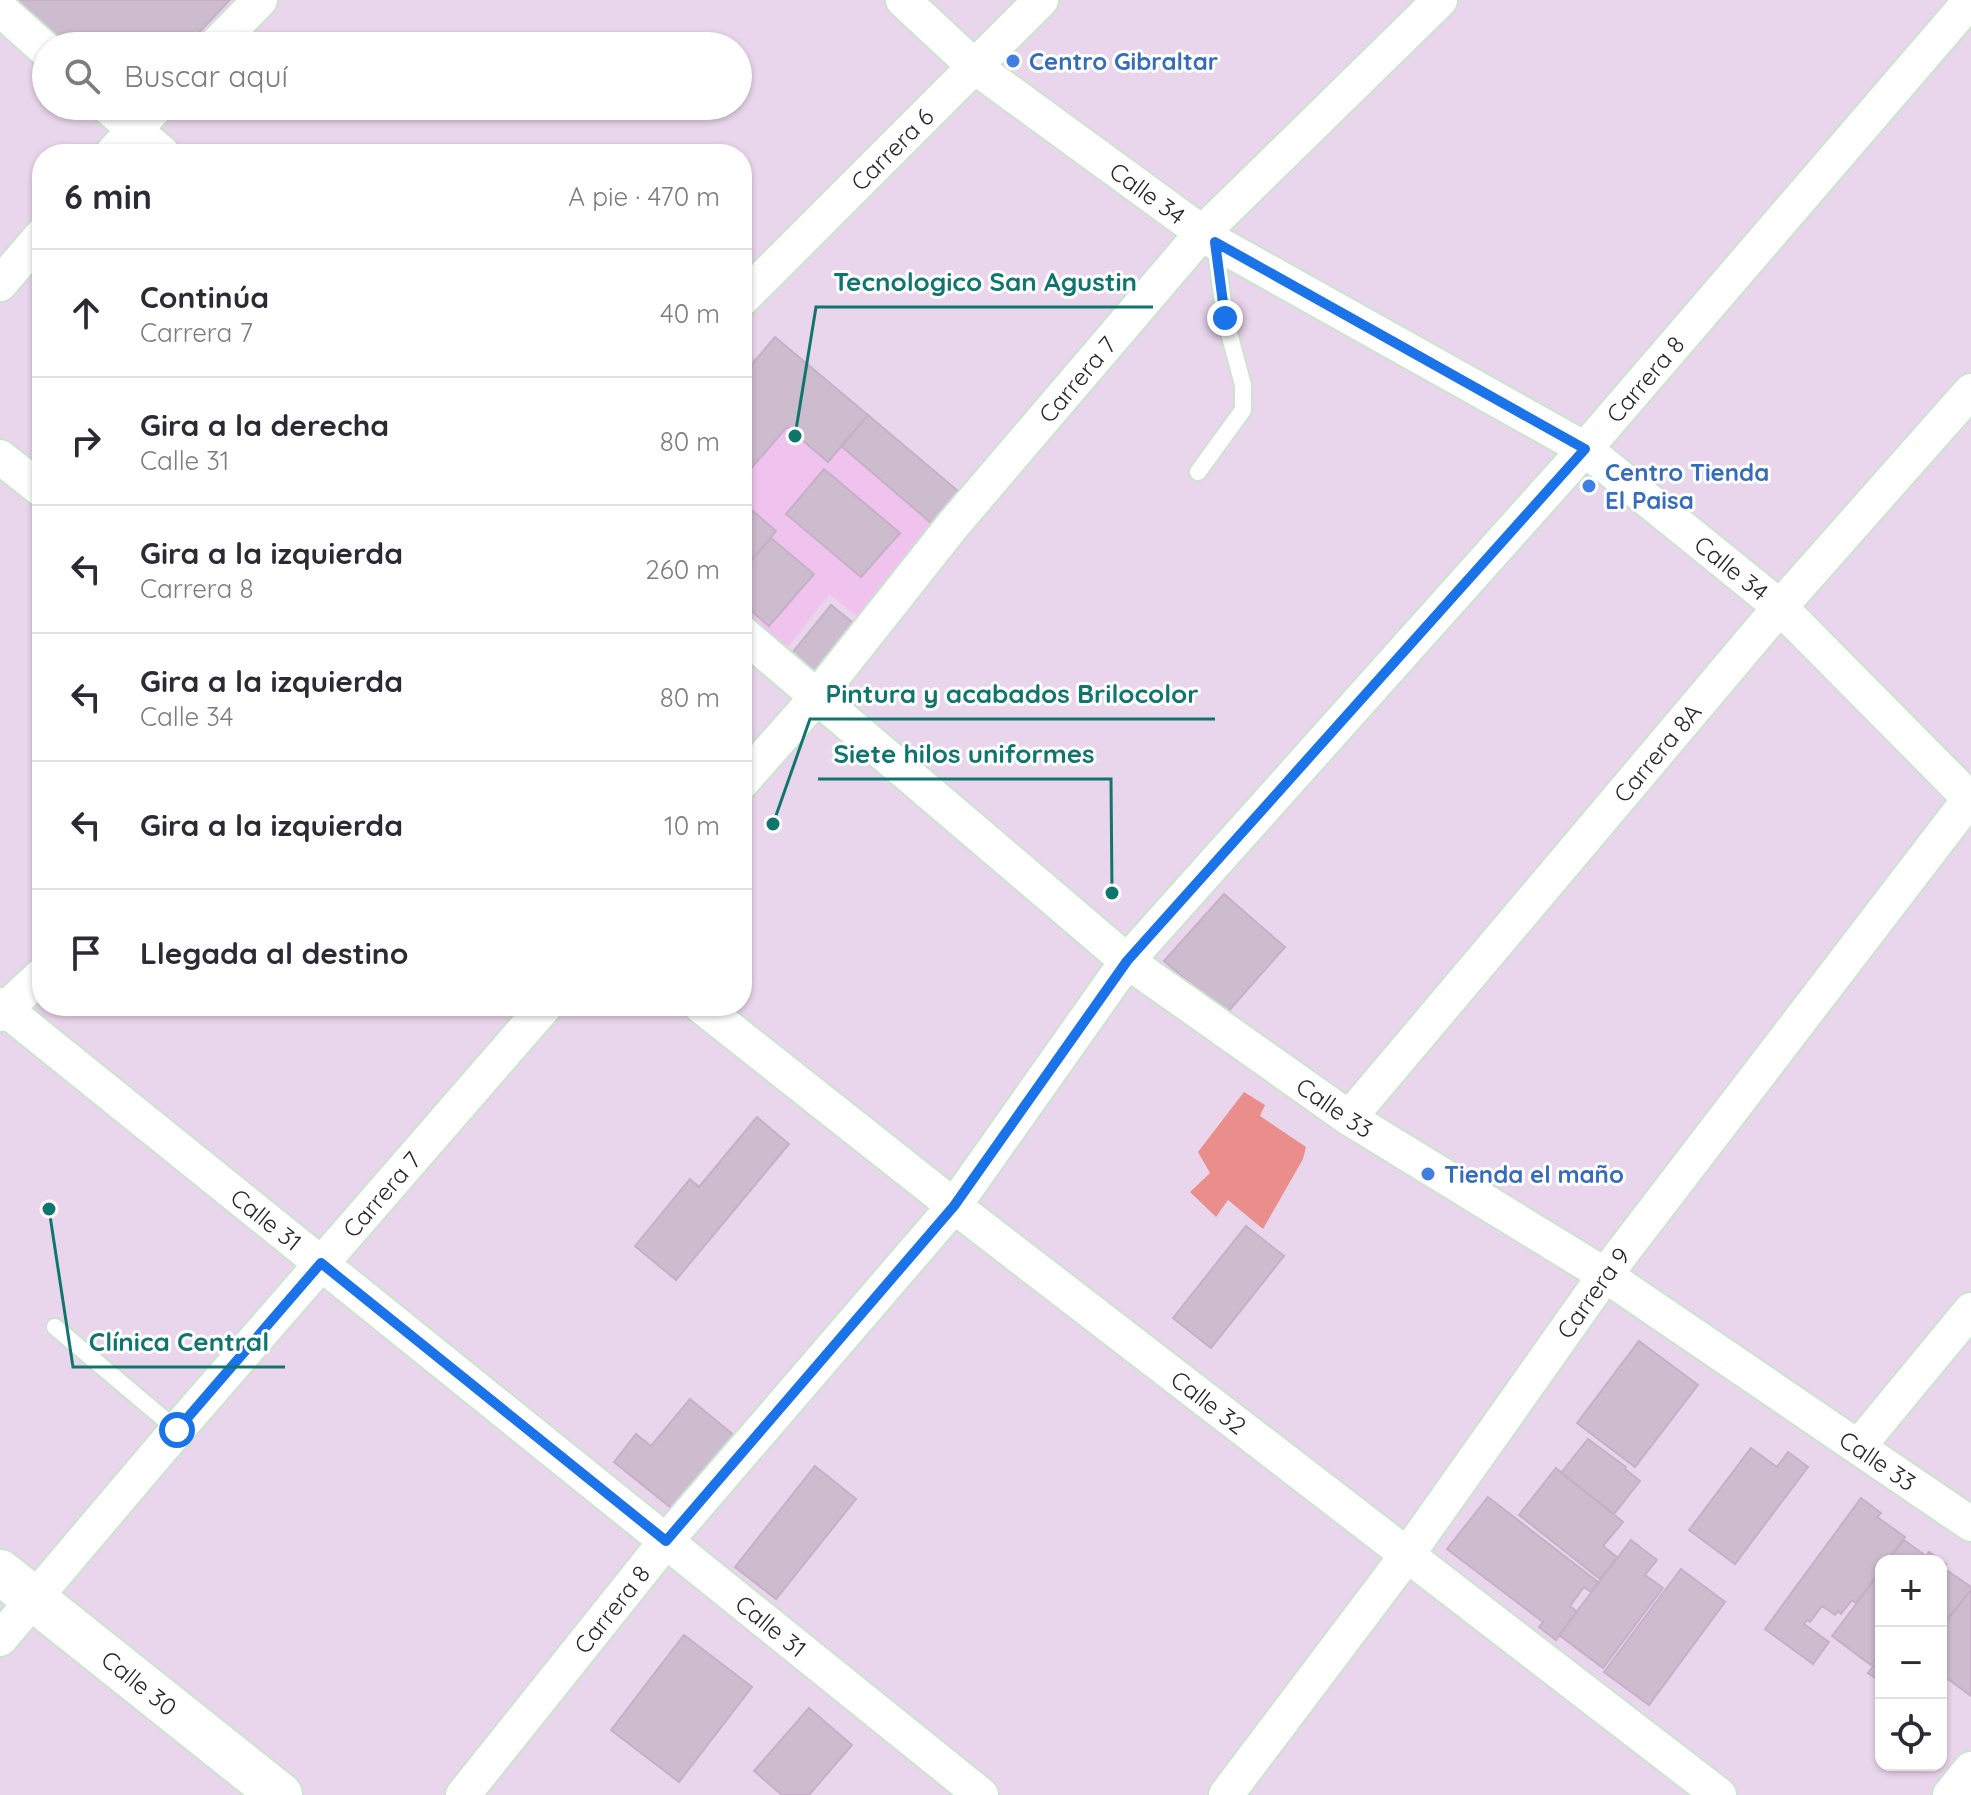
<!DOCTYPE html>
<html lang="es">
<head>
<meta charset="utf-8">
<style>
	body { margin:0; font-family:Quicksand,sans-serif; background:#f2f2f3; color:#2b2b33 }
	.controls { position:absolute; right:24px; bottom:24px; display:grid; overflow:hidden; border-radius:16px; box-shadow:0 2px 6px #0004 }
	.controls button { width:72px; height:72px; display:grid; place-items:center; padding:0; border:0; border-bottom:2px solid #e1e1e2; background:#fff; color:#2b2b33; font:40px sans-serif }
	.stop { position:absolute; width:24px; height:24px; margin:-18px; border:6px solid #1a73e8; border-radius:50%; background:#fff }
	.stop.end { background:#1a73e8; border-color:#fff; box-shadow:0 2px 8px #0008 }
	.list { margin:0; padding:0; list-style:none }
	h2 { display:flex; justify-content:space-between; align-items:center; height:104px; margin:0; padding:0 32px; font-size:34px }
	h2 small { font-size:26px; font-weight:400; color:#7c7c81 }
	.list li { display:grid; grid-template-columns:52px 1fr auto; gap:24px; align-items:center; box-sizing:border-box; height:128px; padding:0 32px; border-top:2px solid #e1e1e2 }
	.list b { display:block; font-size:30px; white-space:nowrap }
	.list p { margin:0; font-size:26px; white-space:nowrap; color:#7c7c81 }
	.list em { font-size:26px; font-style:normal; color:#7c7c81 }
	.icon { flex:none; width:44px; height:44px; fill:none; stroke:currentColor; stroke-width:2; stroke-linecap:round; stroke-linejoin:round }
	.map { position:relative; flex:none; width:1971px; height:1795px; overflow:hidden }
	.search { position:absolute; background:#fff; box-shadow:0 2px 6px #0004; left:32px; top:32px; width:720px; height:88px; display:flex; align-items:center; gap:20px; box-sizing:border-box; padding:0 28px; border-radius:44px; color:#7c7c81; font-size:30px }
	.panel { position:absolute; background:#fff; box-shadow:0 2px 6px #0004; left:32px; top:144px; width:720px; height:872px; border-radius:32px }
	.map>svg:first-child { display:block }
	.education { fill:#f0c3ee }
	.green { fill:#ea8e8b }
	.building { fill:#ccbccd; stroke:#c7b0c7; stroke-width:2 }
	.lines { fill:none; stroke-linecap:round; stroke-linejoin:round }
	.lane-casing { stroke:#cbe3cf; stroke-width:20 }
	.street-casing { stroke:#cbe3cf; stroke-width:38 }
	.secondary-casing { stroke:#cbe3cf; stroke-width:48 }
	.lane { stroke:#fff; stroke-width:16 }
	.street { stroke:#fff; stroke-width:34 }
	.secondary { stroke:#fff; stroke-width:44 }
	.route { stroke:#1a73e8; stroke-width:10 }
	.shop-dot { fill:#3f7fe0; stroke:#fff; stroke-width:3 }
	.labels { text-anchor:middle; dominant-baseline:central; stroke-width:6; stroke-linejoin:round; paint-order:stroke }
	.shop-label { font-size:24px; font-weight:bold; fill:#366cbe; stroke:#fff; text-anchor:start }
	.street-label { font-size:24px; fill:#272727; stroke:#fff }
	.leader { fill:none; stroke:#0f766e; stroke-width:3 }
	.callout-dot { fill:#0f766e; stroke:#fff; stroke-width:3 }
	.callout-label { font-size:26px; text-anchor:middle; font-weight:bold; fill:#0f766e; stroke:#fff; stroke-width:6; stroke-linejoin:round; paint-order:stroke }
</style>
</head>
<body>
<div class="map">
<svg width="1971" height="1795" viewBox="0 0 1971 1795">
	<rect width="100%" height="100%" fill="#ead6ec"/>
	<path class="education" d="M742,348l211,177 -86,99 -38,-30 -53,69 -34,-30z"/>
	<path class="green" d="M1244,1092l21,13 -5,11 46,31 -3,12 -40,70 -35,-29 -12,17 -26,-25 20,-19 -12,-21z"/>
	<path class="building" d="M12,0h218l-44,46h-123z
		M775,337l93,78 -40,47 -41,-35 -45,52v-103z
		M868,415l96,81 -27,32 -96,-82z
		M824,469l76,64 -39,44 -75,-63z
		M753,511l23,20 -34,40v-50l2,2z
		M771,538l43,36 -45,52 -27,-23v-32z
		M831,605l30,24 -48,60 -29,-26z
		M1224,894l61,53 -59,67 -62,-53z
		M757,1117l32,27 -113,136 -41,-34 55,-67 9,8z
		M1246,1226l38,30 -73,92 -38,-30z
		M1639,1341l59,44 -63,82 -58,-44z
		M690,1399l46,38 -61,74 -61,-49 22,-28 15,12z
		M1588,1439l38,28 -1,2 15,12 -26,33 -53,-41z
		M1751,1448l26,19 11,-15 20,15 -73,97 -46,-34z
		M815,1466l41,33 -80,100 -41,-32z
		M1556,1468l67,54 -20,24 14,11 -17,22 -81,-64z
		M1488,1497l110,85 -7,10 -7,-5 -14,19 7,6 -21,28 -17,-13 4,-5 -96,-73z
		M1861,1498l20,15 -4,4 28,20 -18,24h-6v8l-25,34 -4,-3 -11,14 -3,-3 -3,4 -13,-9 -12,16 -3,-2 -3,4 25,18 -16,22 -48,-35z
		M1631,1540l26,20 -12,15 18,13 -60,80 -44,-33z
		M1904,1540l22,16 3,-4 17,12 -5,7v-10h-53z
		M1681,1569l44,33 -76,103 -45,-33z
		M1881,1571v81l-10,13 -39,-29z
		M1948,1571l23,16v3l-30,36v-46z
		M1970,1591h1v105l-30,-22v-45z
		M684,1635l68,52 -73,95 -68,-52z
		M1881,1656v26l-13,-9z
		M809,1708l43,37 -43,50h-27l-28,-24z"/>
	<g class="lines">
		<g class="lane-casing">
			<path id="lane" d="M1198,472l45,-62v-25l-18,-67 -10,-75
				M55,1327l122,103"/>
		</g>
		<g class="street-casing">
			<g id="street">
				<path id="s1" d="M903,0l72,67 240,175 370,207 195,158 191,193"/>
				<path d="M0,9l46,41"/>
				<path d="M215,46l45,-46"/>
				<path d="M107,106l56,48"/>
				<path d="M112,154l45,-48"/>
				<path d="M0,284l42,-49"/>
				<path id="s2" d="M742,299l299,-299"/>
				<path d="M0,457l42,33"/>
				<path id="s3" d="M742,633l385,328 222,157 256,157 366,249"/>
				<path id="s4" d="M742,782l74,-84 137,-173 249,-292 238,-233"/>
				<path id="s5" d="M0,1005l981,790"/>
				<path id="s6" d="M701,1006l253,200 765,589"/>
				<path d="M0,1014l42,-39"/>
				<path id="s7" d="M1349,1118l431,-511 191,-216"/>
				<path d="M1858,1447l113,-137"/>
				<path id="s8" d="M0,1639l177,-209 368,-424"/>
				<path id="s9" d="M463,1795l203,-254 288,-335 173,-245 458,-512 386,-449"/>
				<path id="s10" d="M1226,1795l181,-240 198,-280 366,-478"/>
				<path d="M1950,1795l21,-26"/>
			</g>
		</g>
		<g class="secondary-casing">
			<g id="secondary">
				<path id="s11" d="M0,1572l280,223"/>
			</g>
		</g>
		<use href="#lane" class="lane"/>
		<use href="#street" class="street"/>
		<use href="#secondary" class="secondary"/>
	</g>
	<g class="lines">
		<path class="route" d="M177,1430l144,-167 345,278 288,-335 173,-245 458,-512 -370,-207 10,76"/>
	</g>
	<g class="shop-dot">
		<circle cx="1013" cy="61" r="8"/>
		<circle cx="1589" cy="486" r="8"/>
		<circle cx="1428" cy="1174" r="8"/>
	</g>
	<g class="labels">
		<g class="shop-label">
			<text x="1029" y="61">Centro Gibraltar</text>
			<text x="1605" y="472">Centro Tienda<tspan x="1605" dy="28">El Paisa</tspan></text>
			<text x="1444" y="1174">Tienda el maño</text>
		</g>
		<g class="street-label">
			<text stroke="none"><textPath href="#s2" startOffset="212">Carrera 6</textPath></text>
			<text stroke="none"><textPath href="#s1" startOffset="312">Calle 34</textPath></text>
			<text stroke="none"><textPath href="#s4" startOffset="524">Carrera 7</textPath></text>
			<text stroke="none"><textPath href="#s9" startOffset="1846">Carrera 8</textPath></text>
			<text stroke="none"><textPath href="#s1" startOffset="1008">Calle 34</textPath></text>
			<text stroke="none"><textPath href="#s7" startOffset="478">Carrera 8A</textPath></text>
			<text stroke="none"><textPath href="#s3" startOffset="760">Calle 33</textPath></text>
			<text stroke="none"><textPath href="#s8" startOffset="586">Carrera 7</textPath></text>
			<text stroke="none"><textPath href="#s5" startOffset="342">Calle 31</textPath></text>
			<text stroke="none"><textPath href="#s10" startOffset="622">Carrera 9</textPath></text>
			<text stroke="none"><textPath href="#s6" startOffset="644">Calle 32</textPath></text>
			<text stroke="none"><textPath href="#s3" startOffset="1408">Calle 33</textPath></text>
			<text stroke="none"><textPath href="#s9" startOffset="238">Carrera 8</textPath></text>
			<text stroke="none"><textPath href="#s5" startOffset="990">Calle 31</textPath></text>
			<text stroke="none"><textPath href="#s11" startOffset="178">Calle 30</textPath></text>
		</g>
	</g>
	<path class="leader" d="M795 436L816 307H1153M773 824L810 719H1215M1112 893L1111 779H818M49 1209L73 1367H285"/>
	<g class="callout-dot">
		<circle cx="795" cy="436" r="8"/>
		<circle cx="773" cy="824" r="8"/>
		<circle cx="1112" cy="893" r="8"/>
		<circle cx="49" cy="1209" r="8"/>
	</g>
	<g class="callout-label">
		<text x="985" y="291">Tecnologico San Agustin</text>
		<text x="1012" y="703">Pintura y acabados Brilocolor</text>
		<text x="964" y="763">Siete hilos uniformes</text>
		<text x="179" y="1351">Clínica Central</text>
	</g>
</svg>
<div class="controls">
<button>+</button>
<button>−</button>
<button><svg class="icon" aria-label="locate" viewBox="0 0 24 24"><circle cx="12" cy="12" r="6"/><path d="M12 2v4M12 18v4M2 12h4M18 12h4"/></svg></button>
</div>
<div class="stop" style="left:177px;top:1430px"></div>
<div class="stop end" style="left:1225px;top:318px"></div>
<div class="search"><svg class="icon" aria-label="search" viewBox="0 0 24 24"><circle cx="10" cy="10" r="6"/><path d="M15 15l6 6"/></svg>Buscar aquí</div>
<section class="panel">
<h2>6 min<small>A pie · 470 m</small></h2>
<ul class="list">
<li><svg class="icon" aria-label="ahead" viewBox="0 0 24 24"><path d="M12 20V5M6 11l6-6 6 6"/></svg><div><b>Continúa</b><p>Carrera 7</p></div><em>40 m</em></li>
<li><svg class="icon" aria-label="right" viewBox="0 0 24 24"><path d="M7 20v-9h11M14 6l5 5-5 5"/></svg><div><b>Gira a la derecha</b><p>Calle 31</p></div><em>80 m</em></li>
<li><svg class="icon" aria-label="left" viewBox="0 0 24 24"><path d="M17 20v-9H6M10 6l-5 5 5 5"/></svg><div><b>Gira a la izquierda</b><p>Carrera 8</p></div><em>260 m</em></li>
<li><svg class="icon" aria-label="left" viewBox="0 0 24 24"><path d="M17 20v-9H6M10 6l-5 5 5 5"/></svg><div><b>Gira a la izquierda</b><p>Calle 34</p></div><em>80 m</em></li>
<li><svg class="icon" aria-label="left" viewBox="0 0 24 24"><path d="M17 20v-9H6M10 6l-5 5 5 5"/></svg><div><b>Gira a la izquierda</b></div><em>10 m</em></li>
<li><svg class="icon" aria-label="arrive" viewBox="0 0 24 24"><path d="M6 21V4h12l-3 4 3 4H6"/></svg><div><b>Llegada al destino</b></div></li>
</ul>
</section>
</div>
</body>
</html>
